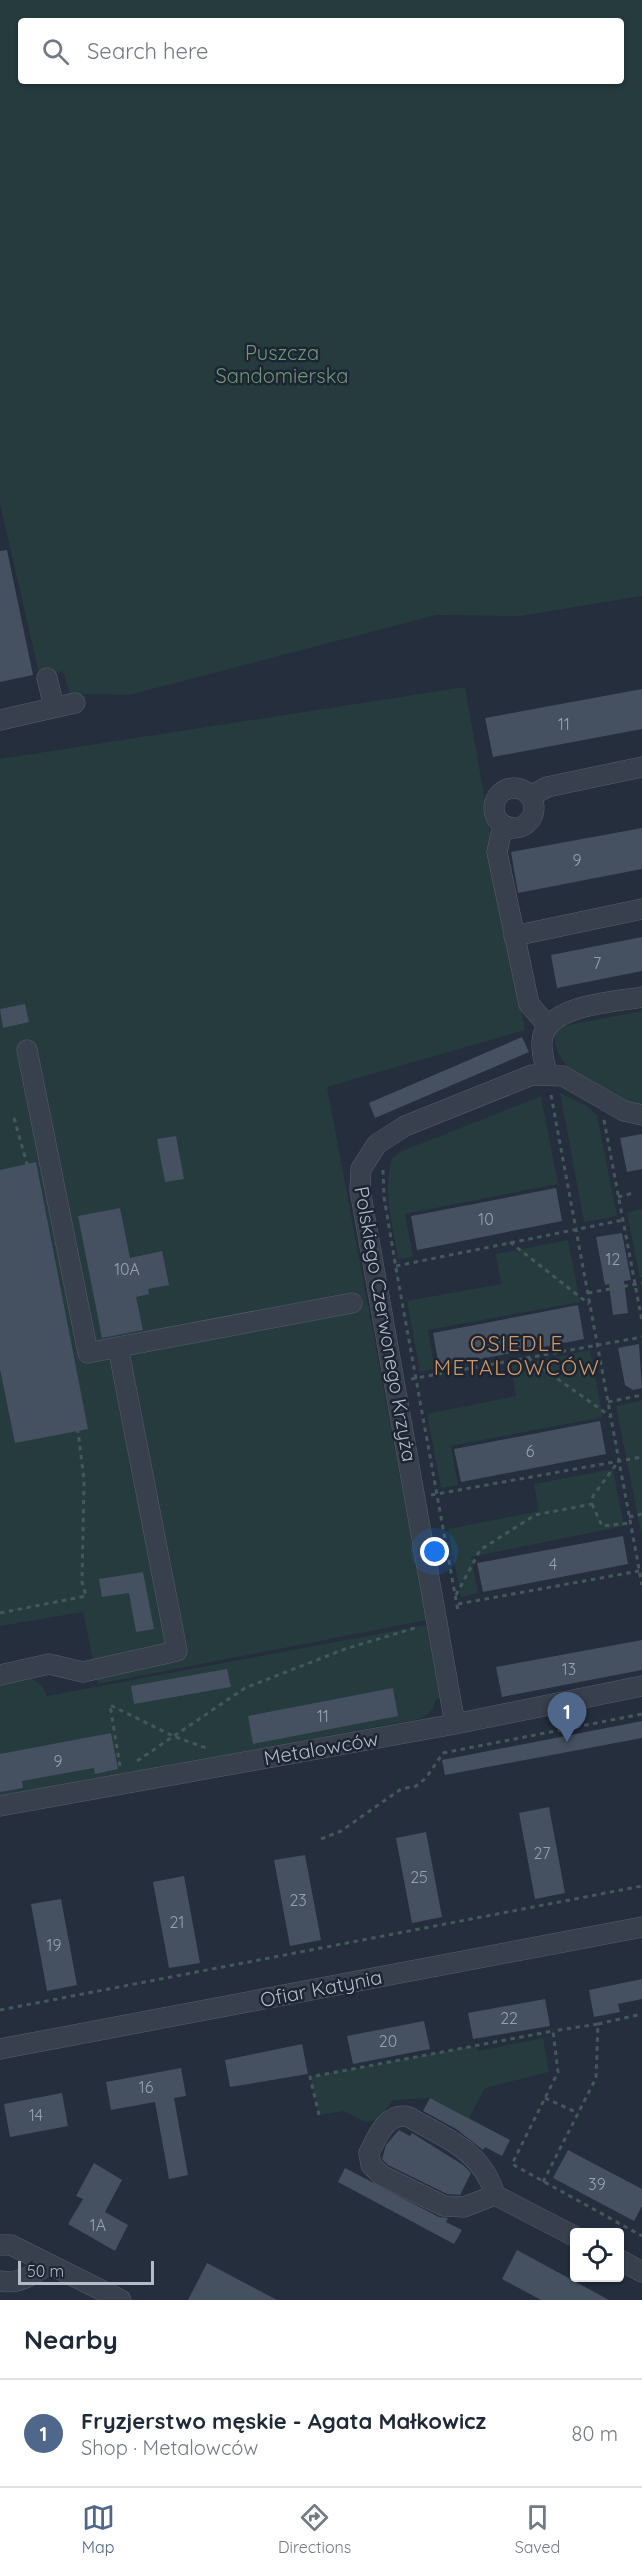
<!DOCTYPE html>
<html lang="en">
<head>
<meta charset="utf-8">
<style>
	body { margin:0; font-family:Quicksand,sans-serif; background:#f6f6f7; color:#1f2937 }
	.controls { position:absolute; right:18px; bottom:18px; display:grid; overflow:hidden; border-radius:6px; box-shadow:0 2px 4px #0004 }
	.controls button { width:54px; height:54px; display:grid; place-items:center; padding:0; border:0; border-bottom:2px solid #e0e1e3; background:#fff; color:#1f2937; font:30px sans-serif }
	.scale { position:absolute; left:18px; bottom:15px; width:136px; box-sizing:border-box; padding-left:6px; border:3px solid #b4bbc8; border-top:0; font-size:16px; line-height:21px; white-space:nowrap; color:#b4bbc8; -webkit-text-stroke:4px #1d2532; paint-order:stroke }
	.you { position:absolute; left:435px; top:1552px; width:21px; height:21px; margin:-15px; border:4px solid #fff; border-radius:50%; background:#1a73e8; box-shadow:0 0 0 9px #1a73e833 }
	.badge { display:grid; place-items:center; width:39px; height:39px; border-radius:50%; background:#50678c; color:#fff; font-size:20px; font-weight:700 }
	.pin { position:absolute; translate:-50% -50px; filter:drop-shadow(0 2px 3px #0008) }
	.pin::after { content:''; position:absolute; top:32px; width:21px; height:18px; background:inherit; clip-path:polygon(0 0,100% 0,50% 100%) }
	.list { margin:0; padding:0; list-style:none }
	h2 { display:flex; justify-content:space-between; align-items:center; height:78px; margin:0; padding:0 24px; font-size:26px }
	h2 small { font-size:20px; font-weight:400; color:#747a83 }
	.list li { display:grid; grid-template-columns:39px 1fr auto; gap:18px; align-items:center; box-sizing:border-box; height:108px; padding:0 24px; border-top:2px solid #e0e1e3 }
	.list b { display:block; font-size:22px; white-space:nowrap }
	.list p { margin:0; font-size:20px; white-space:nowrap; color:#747a83 }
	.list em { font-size:20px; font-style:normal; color:#747a83 }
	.icon { flex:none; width:33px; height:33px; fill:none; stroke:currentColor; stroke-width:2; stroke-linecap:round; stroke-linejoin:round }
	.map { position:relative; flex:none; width:642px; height:2300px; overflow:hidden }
	.search { position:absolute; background:#fff; box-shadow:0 2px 4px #0004; left:18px; right:18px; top:18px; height:66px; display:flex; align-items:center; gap:15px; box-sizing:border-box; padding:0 21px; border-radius:6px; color:#747a83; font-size:22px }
	.sheet { height:186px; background:#fff }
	nav { display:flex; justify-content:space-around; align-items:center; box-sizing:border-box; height:84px; border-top:2px solid #e0e1e3; background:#fff; font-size:16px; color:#747a83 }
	nav a { display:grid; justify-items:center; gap:3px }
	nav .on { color:#50678c }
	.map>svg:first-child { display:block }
	.green { fill:#263b3e; fill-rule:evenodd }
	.building { fill:#455061 }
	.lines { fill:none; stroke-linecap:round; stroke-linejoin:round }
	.minor-casing { stroke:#565e6b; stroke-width:21 }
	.path { stroke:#44585b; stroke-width:3; stroke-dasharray:4.5 4.5; stroke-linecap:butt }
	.minor { stroke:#38404d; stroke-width:20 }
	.labels { text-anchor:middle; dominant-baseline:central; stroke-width:5; stroke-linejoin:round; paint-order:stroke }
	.number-label { font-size:16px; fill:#98a0ae }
	.park-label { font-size:20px; fill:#6c9977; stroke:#1d2532 }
	.street-label { font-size:20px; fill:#b4bbc8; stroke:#1d2532 }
	.neighbourhood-label { font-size:21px; letter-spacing:1.5px; fill:#d29765; stroke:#1d2532 }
</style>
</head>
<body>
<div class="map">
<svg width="642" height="2300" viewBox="0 0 642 2300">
	<rect width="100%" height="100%" fill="#242e3d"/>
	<path class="green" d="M0,0h642v596l-122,20 -84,-1 -307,80 -52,-1 -6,3 -8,-26 -23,6 -40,-173zM21,21h600v60h-600z
		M465,687l60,343 -198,57 100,533 -329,64 -15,-72 -83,14v-867z
		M642,1011v94l-23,-5 -53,-34 -9,-15 -5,-23z
		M560,1093l25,12 12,10 20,101 -33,6z
		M541,1096l17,88 -153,30 8,43 -15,2c-5,-33 -16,-68 -6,-101l10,-7z
		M642,1209v68l-2,1 -13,-66z
		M568,1240l12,62 -152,28 7,39 -15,3 -13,-71 94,-17 -5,-30z
		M590,1350l13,67 -152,29 7,39 -17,3 -14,-74 89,-18 -5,-30z
		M642,1400v137l-26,-131z
		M613,1469l11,57 -153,31 7,36 -17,4 -13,-68 91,-18 -5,-27z
		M426,1625l14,73 -5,2c-1,11 -7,15 -16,19l-419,77v-112l29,-7 13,8 5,11z
		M543,2038l6,34 -64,16 -16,30 -39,-20 -37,2 -14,20 -13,2 -22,-11 -25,4 -9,-38 163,-31 6,5z"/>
	<path class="building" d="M7,550l26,125 -33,7v-131z
		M642,689v40l-149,28 -8,-39z
		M642,828v41l-124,24 -7,-41z
		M642,937v34l-85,17 -6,-33z
		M25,1004l4,18 -26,6 -3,-19z
		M522,1037l7,15 -154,66 -6,-15z
		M642,1134v35l-15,3 -7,-34z
		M176,1136l8,43 -19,3 -8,-43z
		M36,1162l52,267 -73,14 -15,-74v-199z
		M556,1188l6,33 -145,29 -6,-34z
		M120,1208l10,50 32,-7 7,34 -21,4 1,5 -13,3 7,33 -41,8 -24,-122z
		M622,1233l9,47 -7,1 4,32 -15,2 -4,-31 -4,1 -9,-48z
		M578,1305l6,34 -145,28 -6,-34z
		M639,1344l3,44 -9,2 -8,-5 -7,-37z
		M600,1421l6,33 -145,28 -7,-33z
		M623,1536l5,28 -145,28 -6,-29z
		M143,1572l11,57 -18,3 -7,-39 -27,4 -3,-18z
		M642,1640v30l-140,27 -6,-30z
		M227,1669l4,18 -97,17 -3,-18z
		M393,1688l5,28 -145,28 -5,-28z
		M642,1721v17l-197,37 -3,-15z
		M111,1733l7,36 -23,5 -1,-6 -72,13 1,7 -23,4v-38z
		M549,1807l16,86 -30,6 -16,-86z
		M426,1832l16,85 -30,6 -16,-85z
		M305,1855l16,85 -31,6 -16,-86z
		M184,1876l16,87 -31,5 -16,-86z
		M61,1899l16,86 -30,6 -16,-87z
		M642,1979v20l-24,5 2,8 -26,5 -5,-27z
		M545,1999l5,27 -77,13 -5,-26z
		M424,2021l6,28 -77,15 -6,-28z
		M302,2044l6,30 -78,13 -5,-27z
		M181,2068l5,28 -12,2 14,77 -19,4 -14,-77 -44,8 -5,-28z
		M62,2093l6,33 -58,11 -6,-33z
		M430,2098l80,42 -8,16 -17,-9 -2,3 -27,-21 -33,-18z
		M399,2130l11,6 2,-3 51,32 8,8 -11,22 -13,-1 -59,-29 -6,-6 4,-14z
		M568,2150l74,39v17l-8,15 -81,-43z
		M94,2163l28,17 -17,32 23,13 -13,26 -47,-27 15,-25 -7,-3z
		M345,2168l94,49 9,1 -2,4 16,8 -8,14 -116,-62z
		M517,2250l92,50h-68l-39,-21z
		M207,2263l70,37h-89z"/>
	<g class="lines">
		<g class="minor-casing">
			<path id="minor" d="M47,678l7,29
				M0,720l75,-17
				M494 808a20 20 0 1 1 40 0a20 20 0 1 1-40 0Z
				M531,796l16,-9 95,-20
				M503,825l-6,27 32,152 18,21
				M514,936l128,-27
				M27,1050l61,303 30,-6
				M547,1074c-2,-10 -6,-22 -5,-32 1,-37 72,-40 100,-45
				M0,1675l49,-11 34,8 94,-21 -59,-304 234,-44
				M455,1724l-95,-534 1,-21 16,-25 28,-18 127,-51 31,1 61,35 18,4
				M0,1806l455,-82 187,-38
				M0,2049l642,-122
				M495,2195l-31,12 -20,-1 -63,-31 -10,-10 -2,-12c8,-16 18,-42 40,-36 37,22 73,33 86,78l79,41
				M0,2245h11l110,55
				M620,2260l22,12
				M0,2281c19,4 34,-7 49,-17"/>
		</g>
		<path class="path" d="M551,1095l91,490
			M14,1118l13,46
			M604,1120l38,201
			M383,1170l1,27 13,77 61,337
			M618,1197l15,-4
			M510,1242l79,62
			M396,1266l227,-46
			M588,1293l54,-10
			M528,1358l82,58
			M411,1379l231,-42
			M608,1402l34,-7
			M431,1495l211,-38
			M592,1504l10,22 29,-3
			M629,1517l13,-3
			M456,1595l24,-45 55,-35 57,-11 1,-8 25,-34
			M458,1604l181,-33
			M0,1613l86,-17 -4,-14 2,-102 -6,-49
			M137,1761l108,-73 100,-39 73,-22
			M120,1766l-10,-61 63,31 36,13
			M321,1839l20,-8 60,-42 15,-3 10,-8 17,-25 199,-39
			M0,2010l642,-124
			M598,2024l44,-10
			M545,2098l33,15
			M319,2115l-9,-38 243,-46 5,41 -46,92 130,72
			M543,2182l53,-104 2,-54 -45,7"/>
		<use href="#minor" class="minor"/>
	</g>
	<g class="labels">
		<g class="number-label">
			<text x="564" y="724">11</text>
			<text x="577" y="860">9</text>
			<text x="597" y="963">7</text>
			<text x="486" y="1219">10</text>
			<text x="613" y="1259">12</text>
			<text x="127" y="1269">10A</text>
			<text x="530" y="1451">6</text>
			<text x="553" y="1564">4</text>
			<text x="569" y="1669">13</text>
			<text x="323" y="1716">11</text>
			<text x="58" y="1761">9</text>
			<text x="542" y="1853">27</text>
			<text x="419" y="1877">25</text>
			<text x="298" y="1900">23</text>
			<text x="177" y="1922">21</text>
			<text x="54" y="1945">19</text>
			<text x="509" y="2018">22</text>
			<text x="388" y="2041">20</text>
			<text x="146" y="2087">16</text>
			<text x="36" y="2115">14</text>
			<text x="597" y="2184">39</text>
			<text x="98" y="2225">1A</text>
		</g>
		<g class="park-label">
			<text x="282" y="352">Puszcza<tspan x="282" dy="23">Sandomierska</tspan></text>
		</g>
		<g class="street-label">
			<text transform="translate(386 1324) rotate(80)">Polskiego Czerwonego Krzyża</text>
			<text transform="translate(321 1748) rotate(-10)">Metalowców</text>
			<text transform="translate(321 1988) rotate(-11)">Ofiar Katynia</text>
		</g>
		<g class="neighbourhood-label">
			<text x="517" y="1343">OSIEDLE<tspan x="517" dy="24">METALOWCÓW</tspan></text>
		</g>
	</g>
</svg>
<div class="controls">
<button><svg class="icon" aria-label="locate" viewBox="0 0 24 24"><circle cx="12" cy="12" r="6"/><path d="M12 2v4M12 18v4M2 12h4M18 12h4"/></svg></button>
</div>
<div class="scale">50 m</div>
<div class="you"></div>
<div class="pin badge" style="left:567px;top:1742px">1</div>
<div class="search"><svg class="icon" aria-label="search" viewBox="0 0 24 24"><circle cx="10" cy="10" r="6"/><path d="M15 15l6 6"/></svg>Search here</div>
</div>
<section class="sheet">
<h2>Nearby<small></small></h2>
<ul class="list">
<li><span class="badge">1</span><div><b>Fryzjerstwo męskie - Agata Małkowicz</b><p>Shop · Metalowców</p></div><em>80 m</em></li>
</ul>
</section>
<nav>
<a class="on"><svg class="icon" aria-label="map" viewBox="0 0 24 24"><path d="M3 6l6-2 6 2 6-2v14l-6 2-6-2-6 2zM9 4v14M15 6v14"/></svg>Map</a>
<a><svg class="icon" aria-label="directions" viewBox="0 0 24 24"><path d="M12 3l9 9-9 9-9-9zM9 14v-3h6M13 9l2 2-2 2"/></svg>Directions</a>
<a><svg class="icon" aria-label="saved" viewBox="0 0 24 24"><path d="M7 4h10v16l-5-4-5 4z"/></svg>Saved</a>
</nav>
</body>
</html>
